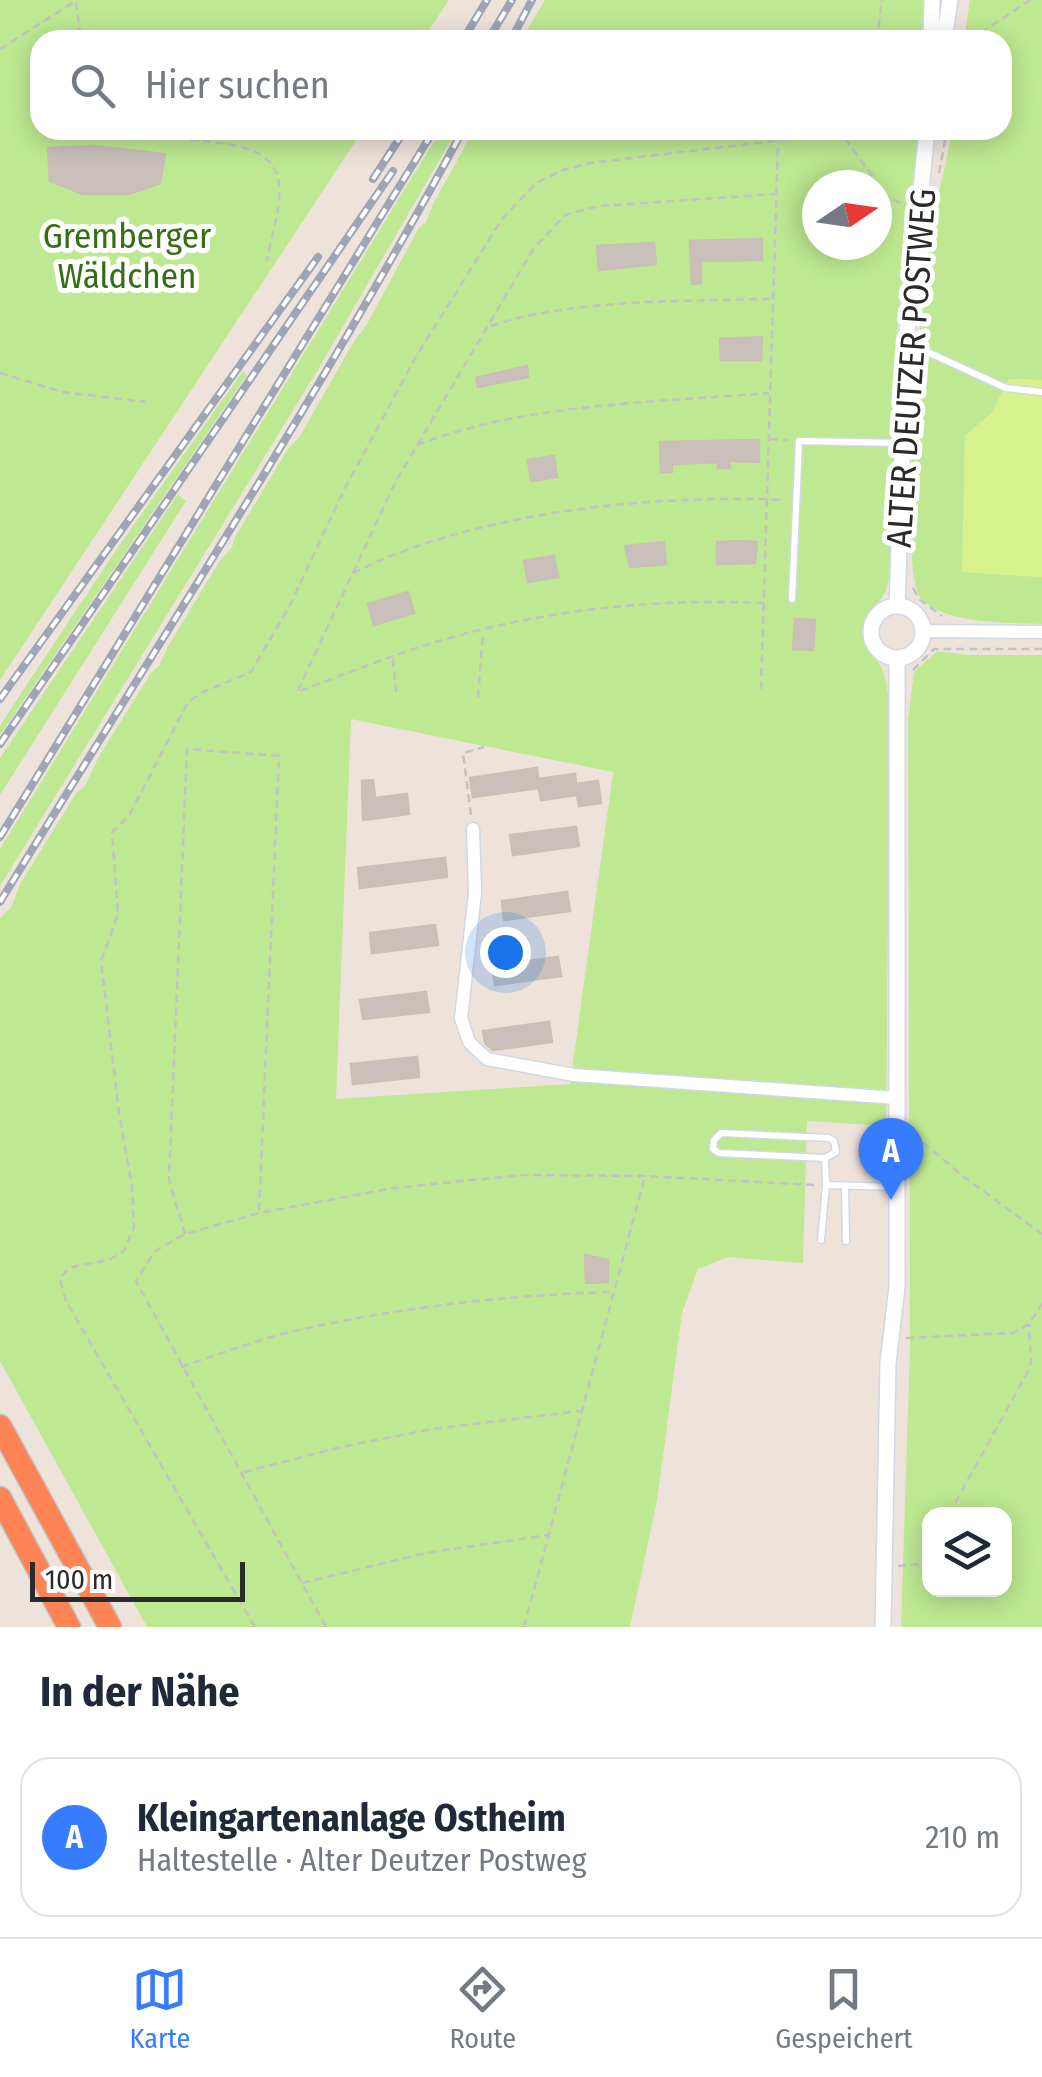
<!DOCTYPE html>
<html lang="de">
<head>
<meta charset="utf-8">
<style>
	body { margin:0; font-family:"Fira Sans Condensed",sans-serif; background:#f6f6f7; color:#1f2937 }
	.controls { position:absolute; right:30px; bottom:30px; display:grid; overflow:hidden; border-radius:20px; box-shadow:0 5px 25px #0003 }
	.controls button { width:90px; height:90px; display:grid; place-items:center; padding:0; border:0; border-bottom:2px solid #e0e1e3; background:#fff; color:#1f2937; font:50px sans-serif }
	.compass { position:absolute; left:802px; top:170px; width:90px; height:90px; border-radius:50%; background:#fff; box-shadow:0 5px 25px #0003; rotate:77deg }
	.scale { position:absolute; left:30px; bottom:25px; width:215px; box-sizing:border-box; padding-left:10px; border:5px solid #2a2a2a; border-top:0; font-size:28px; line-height:35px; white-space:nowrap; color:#2a2a2a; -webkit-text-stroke:8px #fff; paint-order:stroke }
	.you { position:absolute; left:505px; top:952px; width:35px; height:35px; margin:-25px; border:8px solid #fff; border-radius:50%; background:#1a73e8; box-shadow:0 0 0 15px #1a73e833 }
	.badge { display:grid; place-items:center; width:65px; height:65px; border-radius:50%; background:#377bff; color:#fff; font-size:32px; font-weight:700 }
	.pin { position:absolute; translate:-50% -82px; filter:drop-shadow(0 2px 5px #0008) }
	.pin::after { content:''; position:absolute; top:52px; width:35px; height:30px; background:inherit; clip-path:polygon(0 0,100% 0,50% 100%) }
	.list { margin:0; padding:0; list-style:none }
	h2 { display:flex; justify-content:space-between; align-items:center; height:130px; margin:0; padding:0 40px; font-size:42px }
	h2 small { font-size:32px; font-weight:400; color:#747a83 }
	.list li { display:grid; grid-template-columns:65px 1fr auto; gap:30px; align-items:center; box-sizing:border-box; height:160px; margin:0 20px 20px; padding:0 20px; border:2px solid #e0e1e3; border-radius:30px }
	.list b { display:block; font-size:38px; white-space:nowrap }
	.list p { margin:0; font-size:32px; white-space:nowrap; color:#747a83 }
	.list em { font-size:32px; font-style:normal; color:#747a83 }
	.icon { flex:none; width:55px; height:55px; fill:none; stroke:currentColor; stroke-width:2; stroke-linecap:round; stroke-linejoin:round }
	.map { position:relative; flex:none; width:1042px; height:1627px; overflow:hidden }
	.search { position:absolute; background:#fff; box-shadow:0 5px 25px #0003; left:30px; right:30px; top:30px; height:110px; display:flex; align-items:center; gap:25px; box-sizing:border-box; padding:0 35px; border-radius:30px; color:#747a83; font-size:38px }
	.sheet { height:310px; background:#fff }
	nav { display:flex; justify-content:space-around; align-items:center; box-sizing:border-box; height:140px; border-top:2px solid #e0e1e3; background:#fff; font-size:28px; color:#747a83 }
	nav a { display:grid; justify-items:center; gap:5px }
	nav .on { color:#377bff }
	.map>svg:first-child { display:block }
	.green { fill:#bee992; fill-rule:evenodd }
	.pitch { fill:#d7f28d }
	.building { fill:#c9c0bb; stroke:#c9bfb4; stroke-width:2.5 }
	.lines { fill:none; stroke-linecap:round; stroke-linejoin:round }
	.service-casing { stroke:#d0d7e5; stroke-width:9 }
	.minor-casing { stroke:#d0d7e5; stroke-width:15 }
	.tertiary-casing { stroke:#d0d7e5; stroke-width:18 }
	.motorway-casing { stroke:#c3c3c3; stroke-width:25 }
	.path { stroke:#c3c3c3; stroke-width:2.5; stroke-dasharray:8 5; stroke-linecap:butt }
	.service { stroke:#fff; stroke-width:6 }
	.minor { stroke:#fff; stroke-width:12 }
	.tertiary { stroke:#fff; stroke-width:15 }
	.motorway { stroke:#ff8455; stroke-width:22 }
	.rail-casing { stroke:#9da5b6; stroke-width:8 }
	.rail { stroke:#fff; stroke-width:4; stroke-dasharray:11; stroke-linecap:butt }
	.labels { text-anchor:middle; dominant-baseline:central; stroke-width:10; stroke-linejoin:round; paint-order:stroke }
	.park-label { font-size:35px; fill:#356e14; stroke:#fff }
	.street-label { font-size:35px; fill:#2a2a2a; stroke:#fff }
</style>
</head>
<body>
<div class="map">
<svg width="1042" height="1627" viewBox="0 0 1042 1627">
	<rect width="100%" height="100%" fill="#eee3db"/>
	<path class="green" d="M0,0h449l-27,40h-382v90h323l-363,550z
		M545,0h380l-2,40h-402z
		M970,0h72v380l-33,-1 -17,34 -27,23 -2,136 79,5v47c-31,-1 -103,0 -122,-27 -23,-32 2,-319 12,-370 5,-33 15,-64 20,-97h50v-90h-38z
		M441,130h16l-141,243 -316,513v-37z
		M474,130h444l-22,212 -6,220c-1,10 0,22 -6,32 -7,13 -19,17 -21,34 -1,19 14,27 20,43 5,13 5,27 7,40l-4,415 -79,-5 -4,142 -75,-6 -30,12 -16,44 -25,188 -27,126h-483l-147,-266v-443l12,-12 8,-22 57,-92 8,-6 14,-30 52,-83 8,-7 8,-18 52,-86 13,-15 3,-10 53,-88 12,-13 54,-95 12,-15 52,-97 8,-7 8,-20zM817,185h60v60h-60zM351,719l262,53 -43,312 -234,15z
		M243,371l4,4 -247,360v-9l14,-22 100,-151z
		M178,494l8,7 -186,294v-37z
		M937,651l31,4h74v972h-141l9,-279 -2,-628 6,-48zM930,1514h74v76h-74z"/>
	<path class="pitch" d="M1009,379l33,1v197l-80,-5 3,-136 27,-23z"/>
	<path class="building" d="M94,146l71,8 -5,29 -31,11h-46l-33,-13 -2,-33z
		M762,239v21l-61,1v22l-9,1 -2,-43z
		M654,243l2,21 -57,6 -2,-24z
		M762,337l-1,23h-40l-1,-21z
		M527,366l1,11 -50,10 -2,-9z
		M759,440v22l-30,-1 1,7h-12v-6l-46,2v8h-11l-1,-30z
		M554,456l3,21 -26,4 -3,-21z
		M739,541l18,1 -2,21 -38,1v-22z
		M664,542l2,22 -36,3 -5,-21z
		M554,556l4,21 -30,5 -4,-21z
		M408,592l6,21 -40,12 -6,-21z
		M795,619l20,1 -2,30 -20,-1z
		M537,768l1,11 37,-5 1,10 22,-3 3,22 -22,3 -2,-11 -36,5 -2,-12 -66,9 -3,-19z
		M373,780l2,18 32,-4 2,20 -46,6 -1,-39z
		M576,827l3,19 -66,9 -3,-20z
		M445,858l2,19 -87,11 -2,-20z
		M567,892l3,19 -66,9 -2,-19z
		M435,925l3,20 -66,8 -2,-20z
		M558,957l3,19 -66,9 -3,-19z
		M426,992l3,20 -66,7 -3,-19z
		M549,1022l3,20 -59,8 -8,-7 -2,-12z
		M417,1057l2,20 -66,7 -2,-20z
		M585,1255l23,5v22l-22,1z"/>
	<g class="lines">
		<g class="service-casing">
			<path id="service" d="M908,343l98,45 36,4
				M792,599l7,-158 102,2
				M826,1185l69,2
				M845,1186l1,55
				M821,1240l5,-55 -1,-27 -106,-5 -6,-4 1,-9 7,-7 108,5 5,3 2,11 -11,6"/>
		</g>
		<g class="minor-casing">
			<path id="minor" d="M923,631l119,1
				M473,829l2,64 -14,125 8,24 18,17 87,16 323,23"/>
		</g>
		<g class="tertiary-casing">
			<path id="tertiary" d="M931,40l1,-40
				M944,40l6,-40
				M897,606l9,-264 21,-212
				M871 632a26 26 0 1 1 52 0a26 26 0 1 1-52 0Z
				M883,1627l5,-264 9,-76v-629"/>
		</g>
		<g class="motorway-casing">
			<path id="motorway" d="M0,1426l110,201
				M0,1498l69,129"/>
		</g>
		<path class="path" d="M76,2l5,38
			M877,40l5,-40
			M960,40l2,-13
			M970,40l60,-40
			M0,49l77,-49
			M139,130c37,19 137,-2 140,55 2,26 -8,51 -12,76
			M939,173l8,-43
			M491,326c78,-27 196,-25 280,-27
			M0,373l62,19 84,10
			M770,439l17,1
			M417,445c105,-41 240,-43 352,-52
			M353,573c122,-61 297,-79 432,-73
			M913,588l6,11 23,17
			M764,603c-111,-5 -222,7 -328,39 -47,14 -93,33 -139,50l99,-211 138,-233 31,-33 34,-9 176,-12
			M393,659l3,33
			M913,670l21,-21h108
			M761,689l17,-547
			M478,697l5,-64
			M471,815l-8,-62 21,-6
			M913,1134l51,43 78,57
			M185,1234l-16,-54 18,-431 92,7 -20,455
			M906,1338l107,-5 16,-9 13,-20
			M181,1367c39,-13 78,-28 118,-37 103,-23 208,-35 314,-38
			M244,1472l93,-24 95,-19 148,-18
			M949,1514l77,-139 5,-13 -2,-38
			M898,1566l21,-2 11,-12
			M302,1583l124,-30 122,-18
			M255,1627l-189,-326 -6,-22 7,-9 9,-4 33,-6 15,-9 10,-24 -2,-40 -13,-75 -18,-151 17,-47 -6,-82 17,-16 59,-114 13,-9 50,-21 38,-65 56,-119 72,-133 85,-136 34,-36 27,-13 27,-7 226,-27 30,4 40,55 19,11
			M326,1627l-190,-346 19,-30 30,-17 74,-21 135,-25 127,-13 124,1 170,9
			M524,1627l121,-451"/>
		<use href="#service" class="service"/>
		<use href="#minor" class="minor"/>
		<use href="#tertiary" class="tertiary"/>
		<use href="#motorway" class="motorway"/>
		<g class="rail-casing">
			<path id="rail" d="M463,40l24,-40
				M488,40l24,-40
				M511,40l21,-40
				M373,179l32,-49
				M0,699l318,-442
				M0,744l393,-573
				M0,837l434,-707
				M0,902c156,-256 321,-508 463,-772"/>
		</g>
		<use href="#rail" class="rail"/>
	</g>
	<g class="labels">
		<g class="park-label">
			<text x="127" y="236">Gremberger<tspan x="127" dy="40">Wäldchen</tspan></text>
		</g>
		<g class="street-label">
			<text transform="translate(911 368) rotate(-86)">ALTER DEUTZER POSTWEG</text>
		</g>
	</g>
</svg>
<div class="controls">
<button><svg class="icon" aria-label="layers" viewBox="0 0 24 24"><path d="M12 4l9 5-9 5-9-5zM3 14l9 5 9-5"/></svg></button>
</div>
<svg class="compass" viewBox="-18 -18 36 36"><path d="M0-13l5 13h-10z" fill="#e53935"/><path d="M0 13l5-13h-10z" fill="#747a83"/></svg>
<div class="scale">100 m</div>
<div class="you"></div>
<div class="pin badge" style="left:891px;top:1200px">A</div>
<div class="search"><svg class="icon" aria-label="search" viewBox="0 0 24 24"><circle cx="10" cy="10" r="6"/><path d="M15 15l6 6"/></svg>Hier suchen</div>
</div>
<section class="sheet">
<h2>In der Nähe<small></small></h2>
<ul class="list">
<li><span class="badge">A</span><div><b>Kleingartenanlage Ostheim</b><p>Haltestelle · Alter Deutzer Postweg</p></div><em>210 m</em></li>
</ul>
</section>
<nav>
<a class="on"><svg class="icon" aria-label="map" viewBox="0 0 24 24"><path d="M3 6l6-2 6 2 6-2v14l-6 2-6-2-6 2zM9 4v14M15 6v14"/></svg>Karte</a>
<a><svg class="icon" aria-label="directions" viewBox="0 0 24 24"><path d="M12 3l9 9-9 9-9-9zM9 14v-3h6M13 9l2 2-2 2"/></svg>Route</a>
<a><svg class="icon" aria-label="saved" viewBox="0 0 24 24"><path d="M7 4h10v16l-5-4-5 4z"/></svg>Gespeichert</a>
</nav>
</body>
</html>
